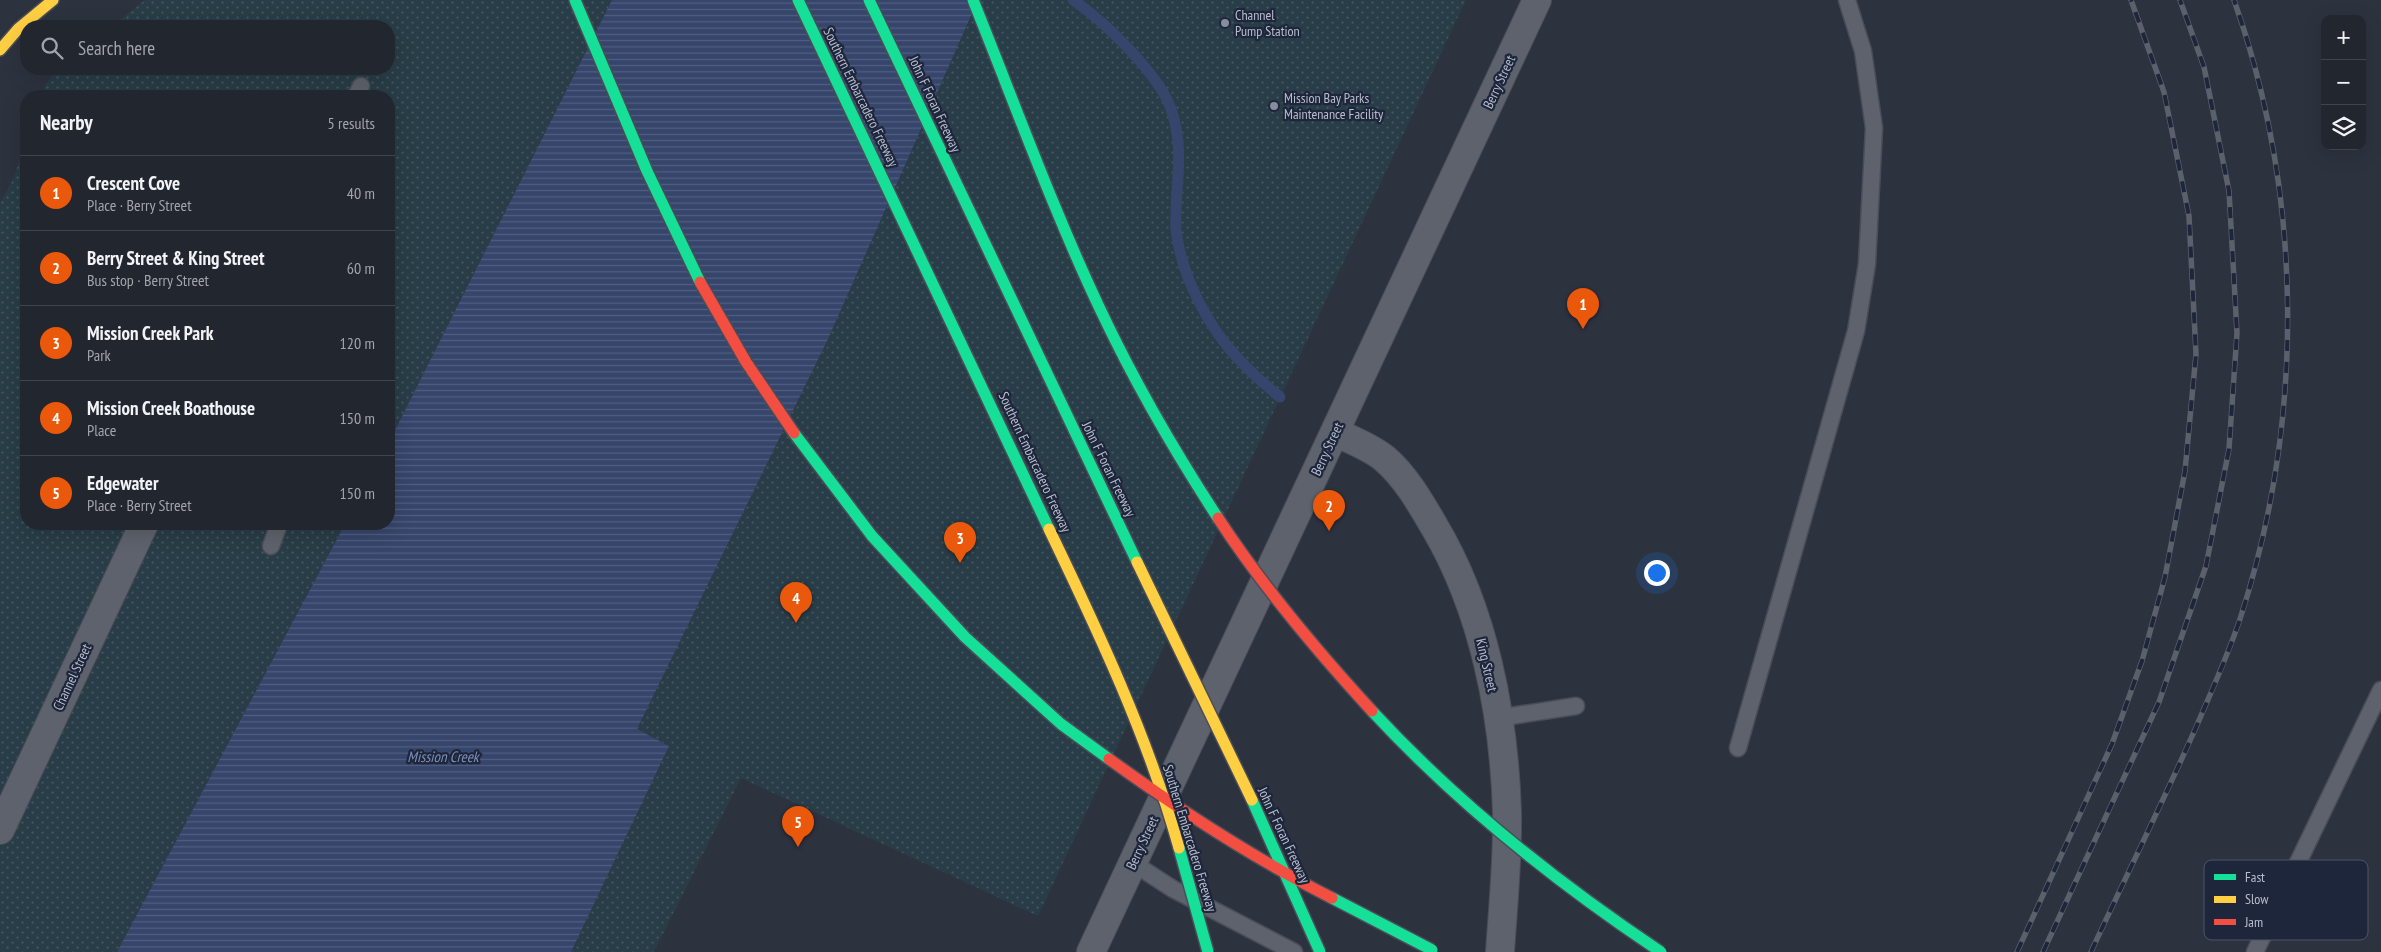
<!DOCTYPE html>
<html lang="en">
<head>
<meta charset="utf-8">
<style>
	body { margin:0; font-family:"PT Sans Narrow",sans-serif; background:#2e323b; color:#f1f3f6 }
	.controls { position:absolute; right:15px; top:15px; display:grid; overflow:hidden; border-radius:10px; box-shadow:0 5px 20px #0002 }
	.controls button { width:45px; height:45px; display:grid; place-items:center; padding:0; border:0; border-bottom:1px solid #3f434b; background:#22262f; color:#f1f3f6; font:25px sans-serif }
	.you { position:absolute; left:1656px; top:572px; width:18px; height:18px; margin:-12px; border:4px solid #fff; border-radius:50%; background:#1a73e8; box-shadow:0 0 0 8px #1a73e833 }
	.badge { display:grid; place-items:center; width:32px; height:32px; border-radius:50%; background:#ea580c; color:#fff; font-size:16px; font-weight:700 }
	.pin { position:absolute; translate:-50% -41px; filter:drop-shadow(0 1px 2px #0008) }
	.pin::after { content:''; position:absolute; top:26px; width:18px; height:15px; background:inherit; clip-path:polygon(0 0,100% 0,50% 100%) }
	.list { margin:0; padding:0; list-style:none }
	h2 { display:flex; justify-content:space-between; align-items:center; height:65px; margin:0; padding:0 20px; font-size:21px }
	h2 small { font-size:16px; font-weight:400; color:#a2a5aa }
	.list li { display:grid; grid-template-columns:32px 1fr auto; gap:15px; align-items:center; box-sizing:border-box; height:75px; padding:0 20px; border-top:1px solid #3f434b }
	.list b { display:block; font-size:19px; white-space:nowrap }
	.list p { margin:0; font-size:16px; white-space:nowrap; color:#a2a5aa }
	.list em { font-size:16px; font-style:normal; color:#a2a5aa }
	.icon { flex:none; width:28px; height:28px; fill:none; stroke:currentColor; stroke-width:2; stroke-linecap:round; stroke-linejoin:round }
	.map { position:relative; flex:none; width:2381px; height:952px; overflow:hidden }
	.search { position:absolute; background:#22262f; box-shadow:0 5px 20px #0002; left:20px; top:20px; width:375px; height:55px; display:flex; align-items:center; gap:12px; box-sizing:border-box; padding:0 18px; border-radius:20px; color:#a2a5aa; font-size:19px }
	.panel { position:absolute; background:#22262f; box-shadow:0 5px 20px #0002; left:20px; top:90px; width:375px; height:440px; border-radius:20px }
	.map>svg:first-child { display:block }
	.park { fill:url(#park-dots) }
	.water { fill:url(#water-rules) }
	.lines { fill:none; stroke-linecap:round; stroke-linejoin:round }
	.stream { stroke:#36456b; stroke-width:11 }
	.lane-casing { stroke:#4a4d57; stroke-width:19 }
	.street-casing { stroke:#4a4d57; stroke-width:30 }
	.fast-casing { stroke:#4a4d57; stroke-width:14 }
	.slow-casing { stroke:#4a4d57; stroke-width:14 }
	.jam-casing { stroke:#4a4d57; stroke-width:14 }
	.lane { stroke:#5e626c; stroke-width:16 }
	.street { stroke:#5e626c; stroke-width:28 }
	.fast { stroke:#16e098; stroke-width:11 }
	.slow { stroke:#ffcf43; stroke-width:11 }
	.jam { stroke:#f24e42; stroke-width:11 }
	.rail-casing { stroke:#5c606a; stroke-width:5.5 }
	.rail { stroke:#1e263b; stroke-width:4; stroke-dasharray:11; stroke-linecap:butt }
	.fast-bridge-casing { stroke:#4a4e5a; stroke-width:14; stroke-linecap:butt }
	.slow-bridge-casing { stroke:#4a4e5a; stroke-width:14; stroke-linecap:butt }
	.jam-bridge-casing { stroke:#4a4e5a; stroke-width:14; stroke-linecap:butt }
	.fast-bridge { stroke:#16e098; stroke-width:11 }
	.slow-bridge { stroke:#ffcf43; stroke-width:11 }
	.jam-bridge { stroke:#f24e42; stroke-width:11 }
	.poi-dot { fill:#878d9d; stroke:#1e263b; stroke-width:2 }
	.labels { text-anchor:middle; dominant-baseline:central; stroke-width:4.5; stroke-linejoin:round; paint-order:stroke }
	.poi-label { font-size:14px; fill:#b8becf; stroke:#1e263b; text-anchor:start }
	.street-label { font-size:14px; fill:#b8becf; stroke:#1e263b }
	.water-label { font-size:15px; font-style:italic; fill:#7c8eb9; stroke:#1e263b }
	.key { fill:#1e263b; stroke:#4c5467; stroke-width:1 }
	.key-label { font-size:14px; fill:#b8becf }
</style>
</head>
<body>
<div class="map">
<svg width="2381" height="952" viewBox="0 0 2381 952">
	<defs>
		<pattern id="park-dots" width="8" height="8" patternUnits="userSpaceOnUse" patternTransform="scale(1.25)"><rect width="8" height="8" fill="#283d47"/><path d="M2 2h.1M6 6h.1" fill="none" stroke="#455760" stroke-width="1.8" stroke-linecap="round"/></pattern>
		<pattern id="water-rules" width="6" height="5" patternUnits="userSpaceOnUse" patternTransform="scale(1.25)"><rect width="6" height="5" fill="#36456b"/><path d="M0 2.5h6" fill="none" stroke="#515e7f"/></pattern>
	</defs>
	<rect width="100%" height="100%" fill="#2d323f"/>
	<path class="park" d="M145,0h467l-223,442v-346h-351l13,-19 10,-8h328v-43h-277z
		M978,0h488l-428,916 -297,-138 -87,174h-83l98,-206 -32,-17 191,-390z
		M26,133v391h319l-228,428h-117v-750c15,-21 21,-44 26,-69z"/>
	<path class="water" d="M612,0h366l-150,339 -191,390 32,17 -98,206h-454l228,-428h44v-82z"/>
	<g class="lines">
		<path class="stream" d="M1073,0c31,21 86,74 98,109 15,43 3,79 5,121 2,18 8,38 15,55 21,49 48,79 89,112"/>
		<g class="lane-casing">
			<path id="lane" d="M356,96l5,-10
				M271,546l8,-22
				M1498,718l78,-12
				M1738,748l118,-417 11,-67 7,-136 -11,-77 -16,-51
				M1133,863l40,26 121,63
				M2255,952l126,-262"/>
		</g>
		<g class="street-casing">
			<path id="street" d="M1335,432c16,8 36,15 50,27 20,17 35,43 49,67 50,84 70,189 73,286 1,47 -4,94 -7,140
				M0,830l144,-306
				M1091,952l446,-952"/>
		</g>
		<g class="fast-casing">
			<path id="fast" d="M575,0l72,171 53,111
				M794,433l78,103"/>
		</g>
		<g class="slow-casing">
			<path id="slow" d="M0,50l18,-21 35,-29"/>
		</g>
		<g class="jam-casing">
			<path id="jam" d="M700,282l46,80 48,71"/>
		</g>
		<use href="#lane" class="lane"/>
		<use href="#street" class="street"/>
		<use href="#fast" class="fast"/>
		<use href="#slow" class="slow"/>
		<use href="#jam" class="jam"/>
		<g class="rail-casing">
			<path id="rail" d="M2017,952l95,-208 30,-83 23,-84 20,-106 11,-117 -7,-138 -25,-124 -33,-92
				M2043,952l116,-250 47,-136 23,-117 8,-116 -8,-142 -25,-124 -24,-67
				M2091,952c35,-76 72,-150 106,-227 15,-35 31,-70 43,-106 65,-200 64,-421 -6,-619"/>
		</g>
		<use href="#rail" class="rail"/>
		<g class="fast-bridge-casing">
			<path id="fast-bridge" d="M798,0l251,529
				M869,0l268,562
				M973,0c42,104 80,210 128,311 34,72 74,141 117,207
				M872,536l93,101 96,87 48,35
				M1372,711c86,93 184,171 289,241
				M1252,800l68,152
				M1179,848l29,104
				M1332,898l100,52"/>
		</g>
		<g class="slow-bridge-casing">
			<path id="slow-bridge" d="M1049,529c50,104 99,208 130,319
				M1137,562l115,238"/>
		</g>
		<g class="jam-bridge-casing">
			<path id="jam-bridge" d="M1218,518c45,69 98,132 154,193
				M1109,759c72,52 144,99 223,139"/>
		</g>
		<use href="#fast-bridge" class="fast-bridge"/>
		<use href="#slow-bridge" class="slow-bridge"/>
		<use href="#jam-bridge" class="jam-bridge"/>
	</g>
	<g class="poi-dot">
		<circle cx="1225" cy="23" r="5"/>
		<circle cx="1274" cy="106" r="5"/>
	</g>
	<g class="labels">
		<g class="poi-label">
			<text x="1235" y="15">Channel<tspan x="1235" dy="16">Pump Station</tspan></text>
			<text x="1284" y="98">Mission Bay Parks<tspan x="1284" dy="16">Maintenance Facility</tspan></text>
		</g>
		<g class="street-label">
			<text transform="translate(1499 82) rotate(-65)">Berry Street</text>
			<text transform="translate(861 97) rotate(64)">Southern Embarcadero Freeway</text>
			<text transform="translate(935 104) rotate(65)">John F Foran Freeway</text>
			<text transform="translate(1327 449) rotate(-65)">Berry Street</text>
			<text transform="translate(1035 462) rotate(65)">Southern Embarcadero Freeway</text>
			<text transform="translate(1109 469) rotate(64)">John F Foran Freeway</text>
			<text transform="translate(1487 665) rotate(77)">King Street</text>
			<text transform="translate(72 677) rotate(-65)">Channel Street</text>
			<text transform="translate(1284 835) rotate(65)">John F Foran Freeway</text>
			<text transform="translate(1190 838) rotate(73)">Southern Embarcadero Freeway</text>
			<text transform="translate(1142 843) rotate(-65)">Berry Street</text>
		</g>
		<g class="water-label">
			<text x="443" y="756">Mission Creek</text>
		</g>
	</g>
	<rect x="2204" y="860" width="164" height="80" rx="8" class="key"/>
	<rect x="2214" y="874" width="22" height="6" fill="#16e098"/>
	<rect x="2214" y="896" width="22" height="7" fill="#ffcf43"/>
	<rect x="2214" y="919" width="22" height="6" fill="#f24e42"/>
	<g class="key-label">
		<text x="2245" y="882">Fast</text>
		<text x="2245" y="904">Slow</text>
		<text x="2245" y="927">Jam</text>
	</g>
</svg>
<div class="controls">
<button>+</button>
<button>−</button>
<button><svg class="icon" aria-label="layers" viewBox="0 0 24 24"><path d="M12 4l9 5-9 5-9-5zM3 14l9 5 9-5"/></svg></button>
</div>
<div class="you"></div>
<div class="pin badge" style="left:1583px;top:329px">1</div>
<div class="pin badge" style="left:1329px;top:531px">2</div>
<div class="pin badge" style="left:960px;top:563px">3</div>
<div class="pin badge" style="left:796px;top:623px">4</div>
<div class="pin badge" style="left:798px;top:847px">5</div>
<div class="search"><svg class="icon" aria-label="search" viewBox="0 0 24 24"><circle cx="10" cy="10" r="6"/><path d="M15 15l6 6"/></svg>Search here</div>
<section class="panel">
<h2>Nearby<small>5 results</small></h2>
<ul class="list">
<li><span class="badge">1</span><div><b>Crescent Cove</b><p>Place · Berry Street</p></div><em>40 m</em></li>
<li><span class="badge">2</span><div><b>Berry Street &amp; King Street</b><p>Bus stop · Berry Street</p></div><em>60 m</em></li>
<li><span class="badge">3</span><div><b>Mission Creek Park</b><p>Park</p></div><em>120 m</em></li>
<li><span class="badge">4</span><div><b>Mission Creek Boathouse</b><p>Place</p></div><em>150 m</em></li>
<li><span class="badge">5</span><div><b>Edgewater</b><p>Place · Berry Street</p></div><em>150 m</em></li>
</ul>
</section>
</div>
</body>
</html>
